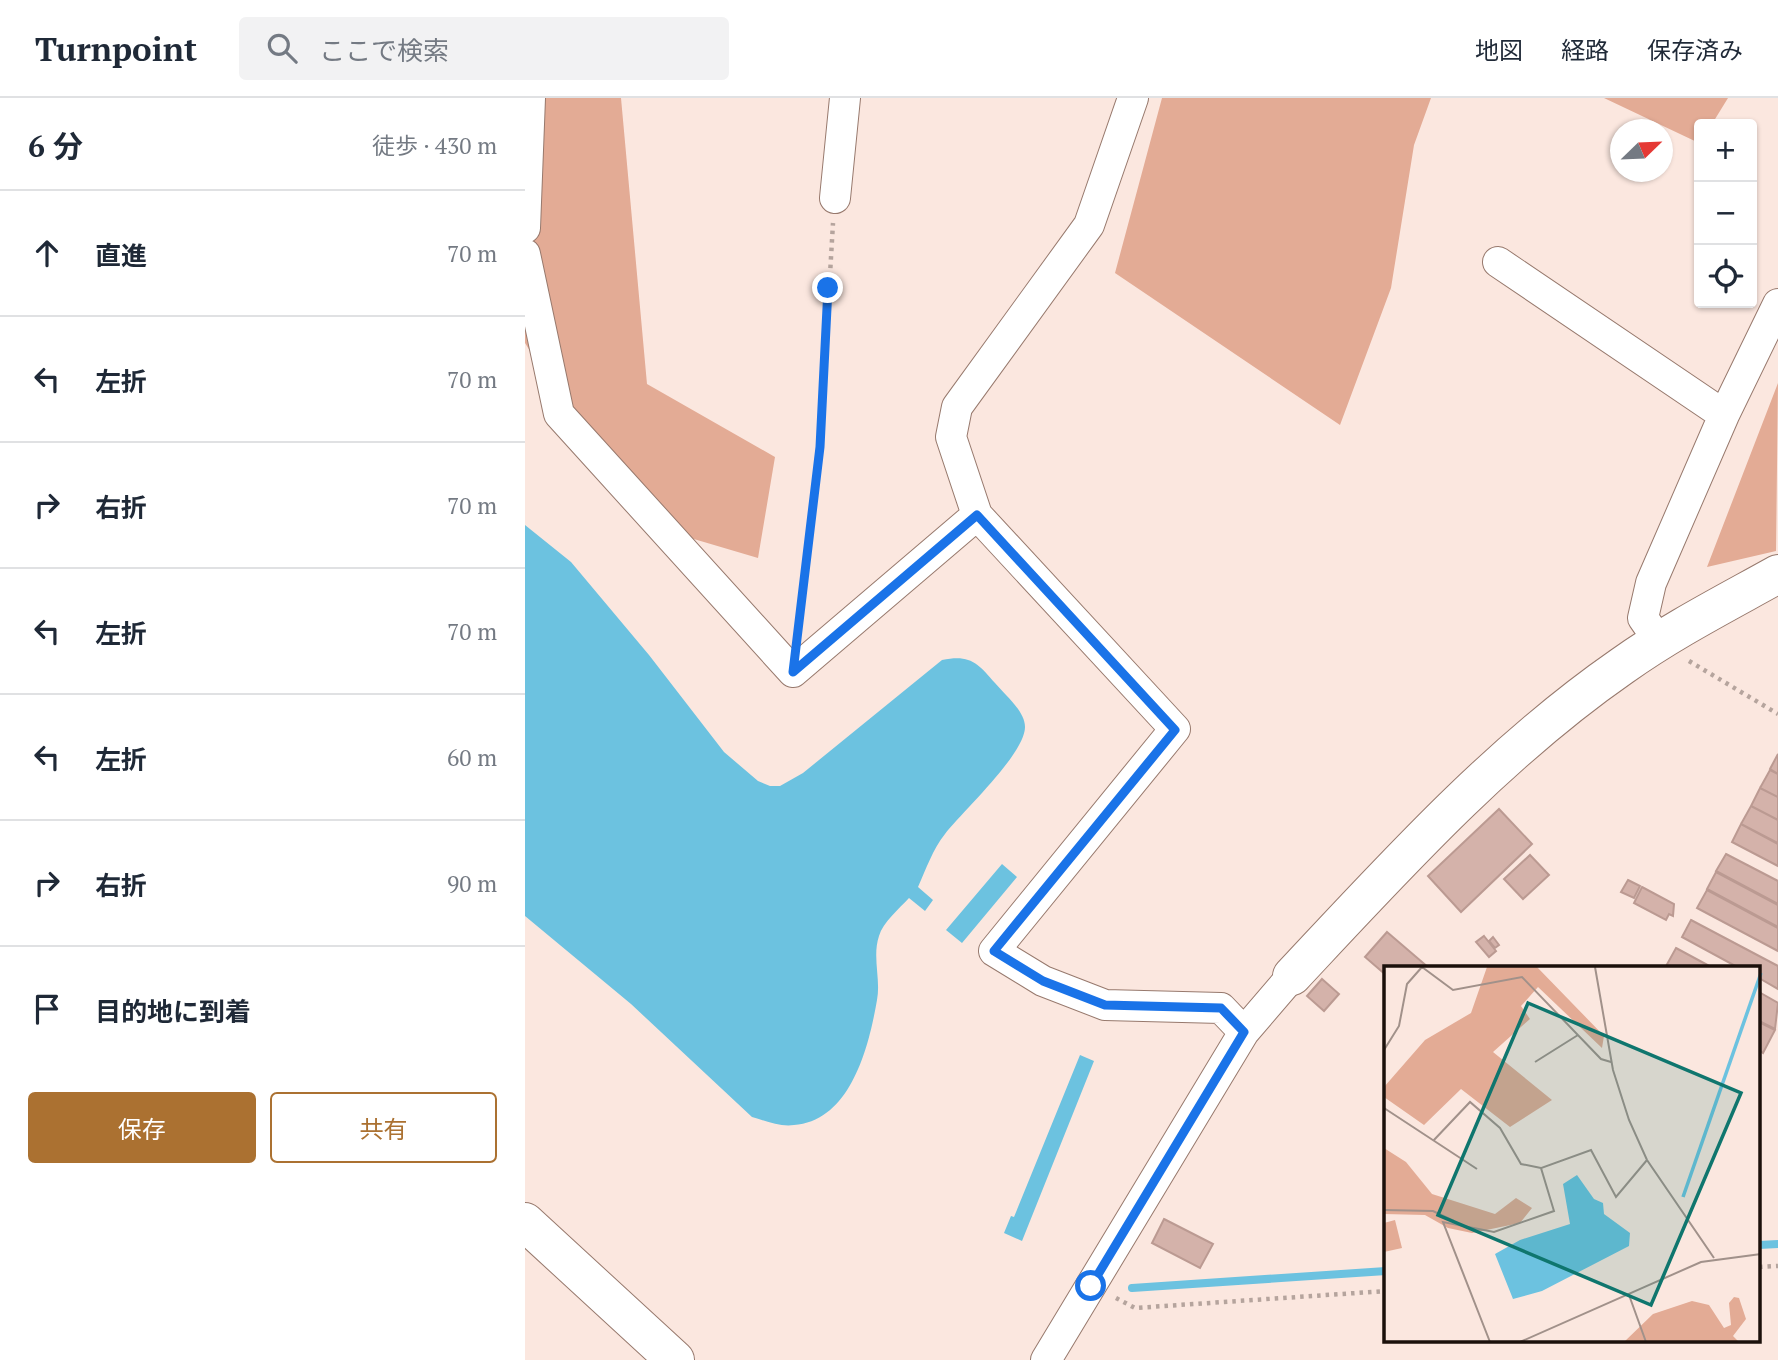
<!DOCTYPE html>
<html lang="ja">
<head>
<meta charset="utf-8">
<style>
	body { margin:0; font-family:"PT Serif","Noto Sans JP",serif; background:#f2f2f3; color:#1f2937 }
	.controls { position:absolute; right:21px; top:21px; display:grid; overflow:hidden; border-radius:7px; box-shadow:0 2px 5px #0004 }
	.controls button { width:63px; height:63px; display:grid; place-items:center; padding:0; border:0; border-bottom:2px solid #e0e1e3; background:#fff; color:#1f2937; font:35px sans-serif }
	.compass { position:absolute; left:1085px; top:21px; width:63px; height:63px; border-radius:50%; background:#fff; box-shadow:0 2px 5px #0004; rotate:67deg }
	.stop { position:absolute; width:21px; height:21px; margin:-16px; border:5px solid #1a73e8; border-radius:50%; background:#fff }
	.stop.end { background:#1a73e8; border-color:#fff; box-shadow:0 2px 7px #0008 }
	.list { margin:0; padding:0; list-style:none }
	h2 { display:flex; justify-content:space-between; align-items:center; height:91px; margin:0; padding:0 28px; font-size:30px }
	h2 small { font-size:23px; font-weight:400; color:#747a83 }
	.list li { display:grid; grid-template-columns:46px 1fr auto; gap:21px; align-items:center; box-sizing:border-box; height:126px; padding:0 28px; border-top:2px solid #e0e1e3 }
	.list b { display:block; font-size:26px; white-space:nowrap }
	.list em { font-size:23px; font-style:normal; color:#747a83 }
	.actions { display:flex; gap:14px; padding:21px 28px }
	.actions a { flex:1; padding:16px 0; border:2px solid #ab7131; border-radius:7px; text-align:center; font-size:24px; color:#ab7131 }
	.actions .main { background:#ab7131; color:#fff }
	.icon { flex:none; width:38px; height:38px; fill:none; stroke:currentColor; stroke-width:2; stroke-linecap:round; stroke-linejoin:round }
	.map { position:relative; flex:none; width:1253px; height:1262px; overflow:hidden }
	header { display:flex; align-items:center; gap:42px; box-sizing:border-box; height:98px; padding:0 35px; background:#fff; border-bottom:2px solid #e0e1e3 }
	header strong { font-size:33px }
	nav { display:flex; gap:38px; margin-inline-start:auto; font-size:24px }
	.search { width:490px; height:63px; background:#f2f2f3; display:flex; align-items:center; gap:18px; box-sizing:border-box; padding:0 24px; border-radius:7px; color:#747a83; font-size:26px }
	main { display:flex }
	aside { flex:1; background:#fff }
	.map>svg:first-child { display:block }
	.green { fill:#e3ab95 }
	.water { fill:#6cc2e0 }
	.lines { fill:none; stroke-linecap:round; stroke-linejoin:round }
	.stream { stroke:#6cc2e0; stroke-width:8 }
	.building { fill:#d4b2aa; stroke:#bb9a92; stroke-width:2 }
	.street-casing { stroke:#97796d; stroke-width:32 }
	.secondary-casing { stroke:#97796d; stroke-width:40 }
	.path { stroke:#b5a49d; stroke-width:4.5; stroke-dasharray:3.5 5; stroke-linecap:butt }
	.street { stroke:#fff; stroke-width:30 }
	.secondary { stroke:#fff; stroke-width:38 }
	.route { stroke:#1a73e8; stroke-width:9 }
	.inset-river { fill:none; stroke:#6cc2e0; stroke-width:3.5 }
	.inset-road { fill:none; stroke:#a1918a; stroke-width:2 }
	.view { fill:#0f766e; fill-opacity:0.15; stroke:#0f766e; stroke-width:3.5 }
	.inset-edge { fill:none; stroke:#1b100b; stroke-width:3.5 }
</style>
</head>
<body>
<header>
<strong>Turnpoint</strong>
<div class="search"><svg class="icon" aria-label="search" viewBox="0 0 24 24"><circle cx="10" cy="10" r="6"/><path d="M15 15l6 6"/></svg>ここで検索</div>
<nav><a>地図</a><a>経路</a><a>保存済み</a></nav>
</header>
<main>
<aside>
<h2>6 分<small>徒歩 · 430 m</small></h2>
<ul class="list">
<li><svg class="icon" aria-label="ahead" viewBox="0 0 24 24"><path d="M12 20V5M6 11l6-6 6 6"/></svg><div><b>直進</b></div><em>70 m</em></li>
<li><svg class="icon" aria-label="left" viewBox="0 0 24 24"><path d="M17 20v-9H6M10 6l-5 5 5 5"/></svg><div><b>左折</b></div><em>70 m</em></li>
<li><svg class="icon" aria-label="right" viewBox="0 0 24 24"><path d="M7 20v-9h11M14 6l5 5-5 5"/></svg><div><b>右折</b></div><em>70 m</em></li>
<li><svg class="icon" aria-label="left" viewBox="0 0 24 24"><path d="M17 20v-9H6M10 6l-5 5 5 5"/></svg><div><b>左折</b></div><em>70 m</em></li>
<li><svg class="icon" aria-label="left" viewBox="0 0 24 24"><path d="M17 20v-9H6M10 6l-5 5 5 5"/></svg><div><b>左折</b></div><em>60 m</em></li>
<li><svg class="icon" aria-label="right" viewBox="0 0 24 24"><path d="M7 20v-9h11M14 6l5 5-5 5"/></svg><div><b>右折</b></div><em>90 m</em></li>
<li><svg class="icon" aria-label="arrive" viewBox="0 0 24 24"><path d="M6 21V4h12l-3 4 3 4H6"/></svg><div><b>目的地に到着</b></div></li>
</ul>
<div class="actions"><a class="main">保存</a><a>共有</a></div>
</aside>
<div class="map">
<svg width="1253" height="1262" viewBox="0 0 1253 1262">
	<rect width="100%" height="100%" fill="#fbe7df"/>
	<path class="green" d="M0,0h96l26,286 128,73 -17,101 -98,-29 -70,-82 -65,-104z
		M637,0h269l-17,47 -23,143 -51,137 -225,-152z
		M1079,0h124l-16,26h-13v19z
		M1253,285l-2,168 -69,16z"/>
	<path class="water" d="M0,427l46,37 78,93 75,97 34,29 12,5h10l23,-13 139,-113c28,-6 36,3 53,23 10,12 30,28 30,44 0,27 -63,85 -80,107 -12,15 -19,35 -27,53l15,13 -8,11 -16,-13c-10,11 -26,24 -30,38 -7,21 2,43 -2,64 -8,46 -26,121 -83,125 -14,2 -28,-4 -42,-8l-121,-113 -106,-88z
		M477,766l15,13 -55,66 -16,-13z
		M555,957l14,6 -72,180 -18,-8 7,-17 3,1z"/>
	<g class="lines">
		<path class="stream" d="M1234,1147l19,-1
			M607,1190l254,-17"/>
	</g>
	<path class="building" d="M1253,656v20l-8,-5z
		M1245,672l8,4v23l-18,-9z
		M1235,690l18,9v23l-27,-14z
		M1226,708l27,14v23l-37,-19z
		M974,711l33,35 -71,68 -33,-36z
		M1216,726l37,20v22l-46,-24z
		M1201,756l52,27v23l-62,-33z
		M1005,757l19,20 -26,24 -19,-20z
		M1191,774l62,33v22l-71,-38z
		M1103,782l12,6 -6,12 -13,-6z
		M1117,789l32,17 -1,12 -4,-2 -3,6 -32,-17z
		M1182,792l71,38v23l-81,-43z
		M1166,822l87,46v23l-19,-11v-10h-20l-57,-31z
		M862,834l42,36h-43v7l-21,-18z
		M959,838l12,15 -7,6 -13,-15z
		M968,839l6,8 -4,3 -6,-7z
		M1151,850l37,20h-48z
		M797,881l17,15 -15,17 -17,-15z
		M1234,894l19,11 -3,26 -16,-8z
		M1234,924l16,8 -12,23 -4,-3z
		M639,1121l49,25 -13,24 -48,-25z"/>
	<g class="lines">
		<g class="street-casing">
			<path id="street" d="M310,100l10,-100
				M0,130l5,-130
				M0,156l34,160 234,258 184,-157 198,214 -181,222 49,30 62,24 116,3 23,24
				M973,164l226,153
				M452,417l-26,-78 6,-30 132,-182 44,-127
				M1134,543l-16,-23 8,-35 73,-168 54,-111
				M521,1262l198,-328 48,-56"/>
		</g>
		<g class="secondary-casing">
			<path id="secondary" d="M767,878c102,-109 206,-224 330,-310 49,-35 104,-63 156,-92
				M0,1124l150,138"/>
		</g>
		<path class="path" d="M273,534l22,-185 13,-224
			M1164,563l89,53
			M1234,1169l19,-1
			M591,1200l19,10 251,-17"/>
		<use href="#street" class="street"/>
		<use href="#secondary" class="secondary"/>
	</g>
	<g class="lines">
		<path class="route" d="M303,190l-8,159 -27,225 184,-157 198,215 -181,221 49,30 62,24 116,3 23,24 -153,254"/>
	</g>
	<g transform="translate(859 868)">
		<rect width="376" height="376" fill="#fbe7df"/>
		<path d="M103,1h50l67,69 -2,12 -64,-61 -17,19 9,13 -37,33 59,48 -42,27 -49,-38 -37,36 -40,-28v-10l41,-47 46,-27zM0,182l22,14 26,32 63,20 21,-16 16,10 -12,15 -48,10 -24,-5 -23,-13 -41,-1zM11,254l7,28 -18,4v-29zM350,331l5,1 7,21 -13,17 6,6h-115l29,-28 39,-13 17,4 15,23 7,-3 -2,-22z" fill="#e3ab95"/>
		<path d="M193,209l17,24 9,4 1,11 26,19 -1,13 -87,45 -29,8 -18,-45 25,-14 50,-16 -7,-40z" fill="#6cc2e0"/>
		<path class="inset-river" d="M299,231l78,-224"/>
		<path class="inset-road" d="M38,1l31,23 69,-13 79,82 10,3M211,1l18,103 16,50 18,40 67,98M0,84l15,-24 8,-42 15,-17M151,96l43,-27M0,142l93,61M49,175l37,-39 30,26 21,36 20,4M0,244l49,1 21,10M245,329l17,47M106,376l-47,-120 51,10 60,-21 -13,-43 50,-18 25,47 31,-37M136,376l181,-80 60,-8"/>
		<path class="view" d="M144,37l213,90 -90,212 -213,-90z"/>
		<rect width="376" height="376" class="inset-edge"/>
	</g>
</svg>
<div class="controls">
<button>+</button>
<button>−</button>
<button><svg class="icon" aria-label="locate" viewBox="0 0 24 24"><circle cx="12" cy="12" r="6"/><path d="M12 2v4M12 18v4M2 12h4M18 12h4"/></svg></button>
</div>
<svg class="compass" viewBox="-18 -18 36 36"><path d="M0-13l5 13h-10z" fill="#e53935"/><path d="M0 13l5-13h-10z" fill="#747a83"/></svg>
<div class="stop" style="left:566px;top:1188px"></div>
<div class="stop end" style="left:303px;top:190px"></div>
</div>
</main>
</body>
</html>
